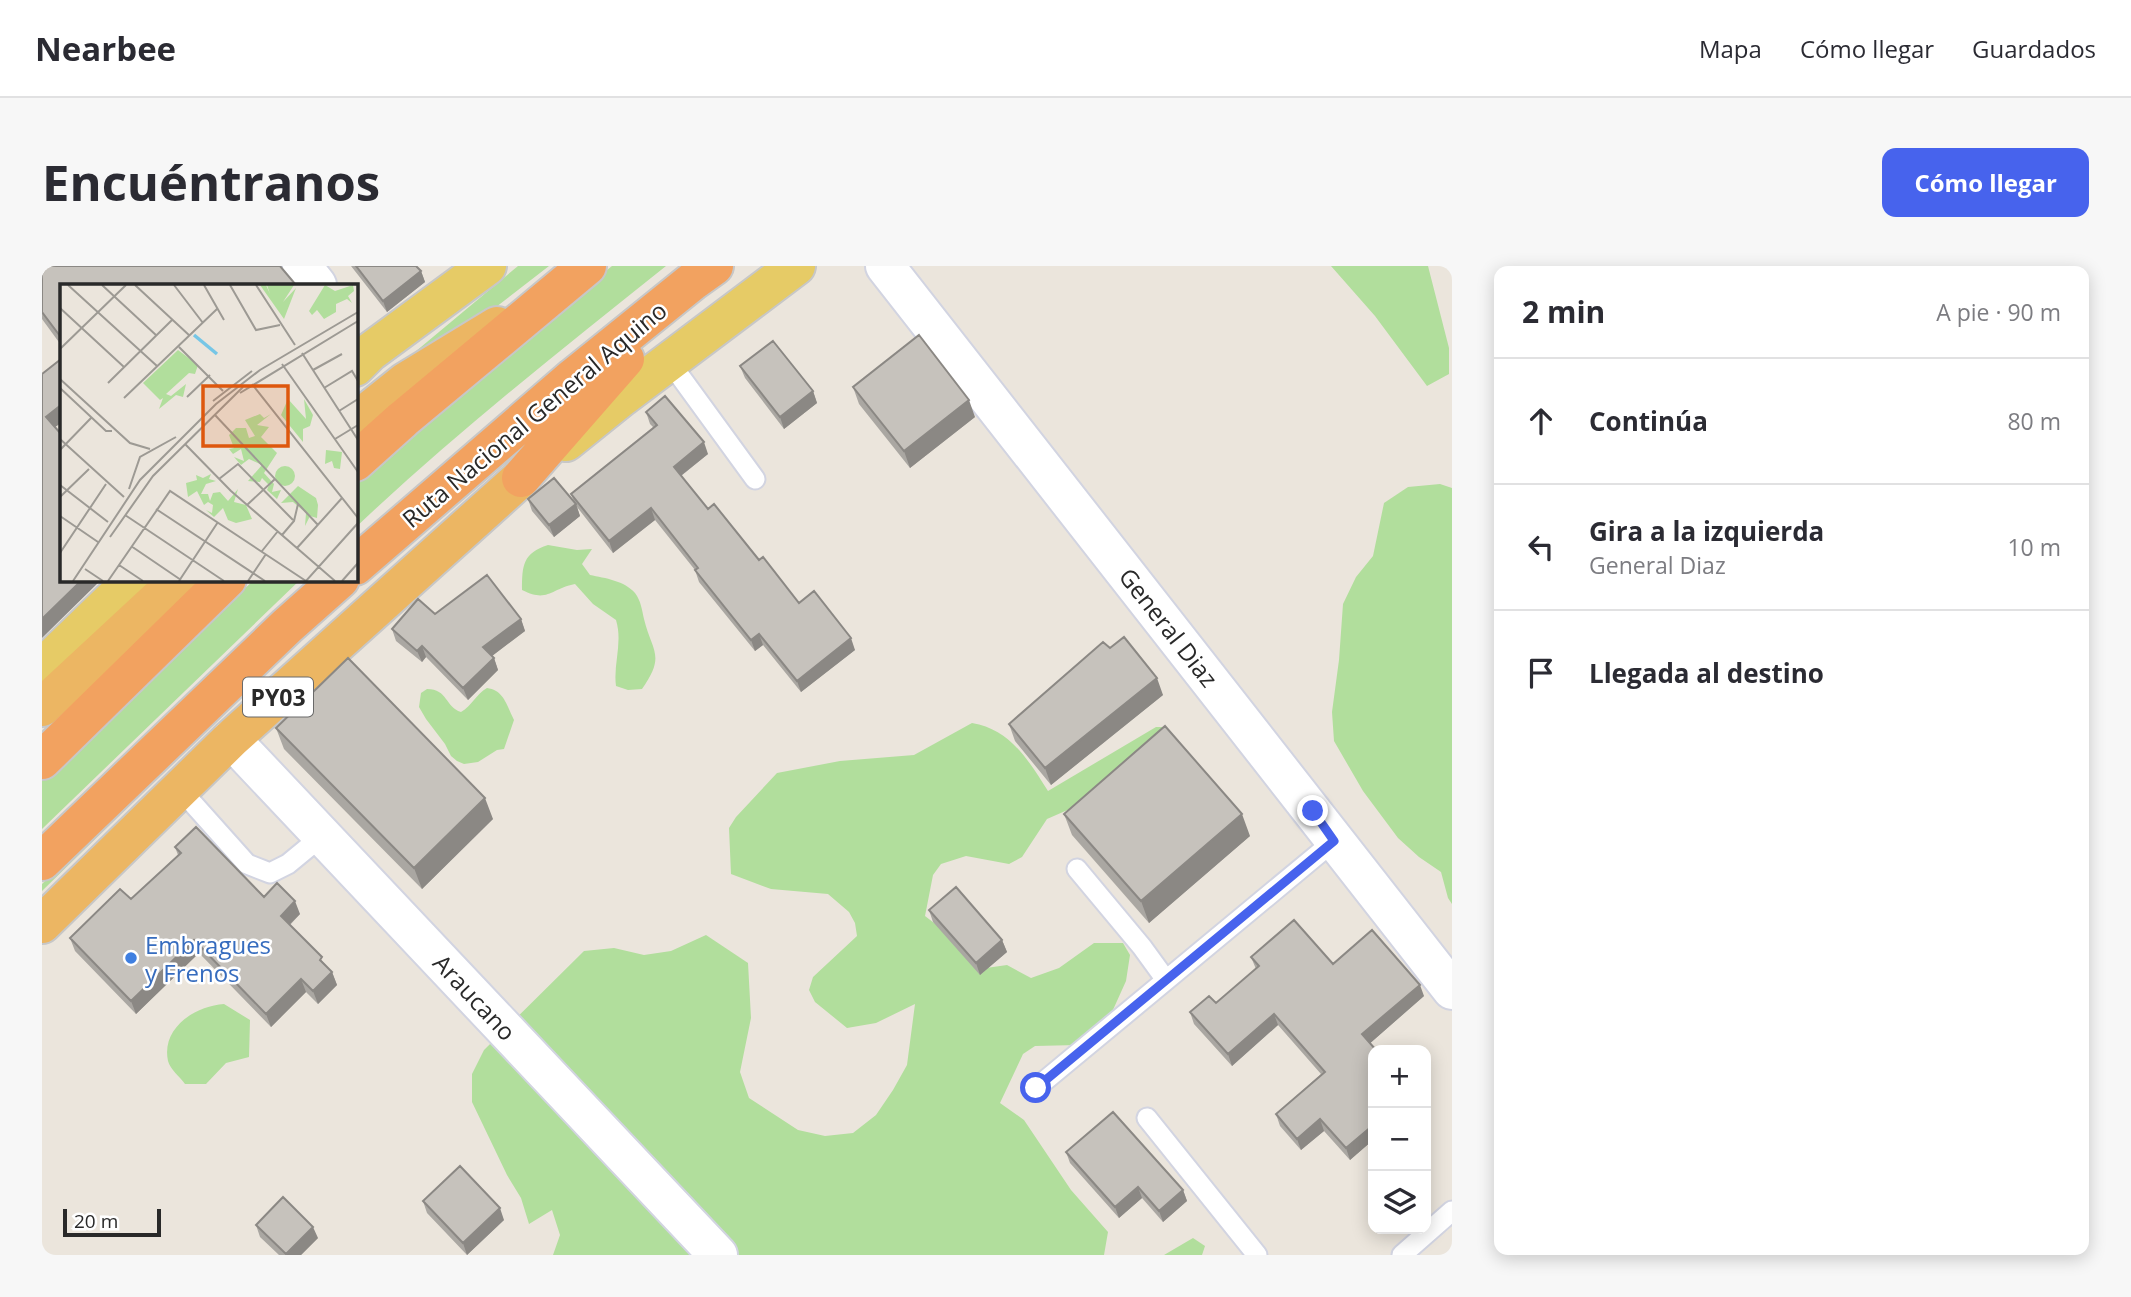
<!DOCTYPE html>
<html lang="es">
<head>
<meta charset="utf-8">
<style>
	body { margin:0; font-family:"Open Sans",sans-serif; background:#f7f7f7; color:#2b2b33 }
	.controls { position:absolute; right:21px; bottom:21px; display:grid; overflow:hidden; border-radius:14px; box-shadow:0 4px 18px #0003 }
	.controls button { width:63px; height:63px; display:grid; place-items:center; padding:0; border:0; border-bottom:2px solid #e1e1e2; background:#fff; color:#2b2b33; font:35px sans-serif }
	.scale { position:absolute; left:21px; bottom:18px; width:98px; box-sizing:border-box; padding-left:7px; border:4px solid #292929; border-top:0; font-size:19px; line-height:24px; white-space:nowrap; color:#292929; -webkit-text-stroke:5px #fff; paint-order:stroke }
	.stop { position:absolute; width:21px; height:21px; margin:-16px; border:5px solid #4763ed; border-radius:50%; background:#fff }
	.stop.end { background:#4763ed; border-color:#fff; box-shadow:0 2px 7px #0008 }
	.list { margin:0; padding:0; list-style:none }
	h2 { display:flex; justify-content:space-between; align-items:center; height:91px; margin:0; padding:0 28px; font-size:30px }
	h2 small { font-size:23px; font-weight:400; color:#7c7c81 }
	.list li { display:grid; grid-template-columns:46px 1fr auto; gap:21px; align-items:center; box-sizing:border-box; height:126px; padding:0 28px; border-top:2px solid #e1e1e2 }
	.list b { display:block; font-size:26px; white-space:nowrap }
	.list p { margin:0; font-size:23px; white-space:nowrap; color:#7c7c81 }
	.list em { font-size:23px; font-style:normal; color:#7c7c81 }
	.icon { flex:none; width:38px; height:38px; fill:none; stroke:currentColor; stroke-width:2; stroke-linecap:round; stroke-linejoin:round }
	.map { position:relative; flex:none; width:1410px; height:989px; overflow:hidden; border-radius:14px }
	header { display:flex; align-items:center; gap:42px; box-sizing:border-box; height:98px; padding:0 35px; background:#fff; border-bottom:2px solid #e1e1e2 }
	header strong { font-size:33px }
	nav { display:flex; gap:38px; margin-inline-start:auto; font-size:24px }
	.intro { display:flex; align-items:center; justify-content:space-between; box-sizing:border-box; height:168px; padding:0 42px }
	h1 { margin:0; font-size:49px }
	.button { padding:18px 32px; border-radius:14px; background:#4763ed; color:#fff; font-size:24px; font-weight:700 }
	main { display:flex; gap:42px; padding:0 42px }
	aside { flex:1; background:#fff; border-radius:14px; box-shadow:0 4px 18px #0003 }
	.map>svg:first-child { display:block }
	.green { fill:#b1de9c }
	.lines { fill:none; stroke-linecap:round; stroke-linejoin:round }
	.service-casing { stroke:#d2d4e1; stroke-width:23 }
	.minor-casing { stroke:#d2d4e1; stroke-width:42 }
	.primary-casing { stroke:#c7c7c7; stroke-width:42 }
	.trunk-casing { stroke:#c7c7c7; stroke-width:42 }
	.motorway-casing { stroke:#c7c7c7; stroke-width:42 }
	.service { stroke:#fff; stroke-width:19 }
	.minor { stroke:#fff; stroke-width:38 }
	.primary { stroke:#e6cb66; stroke-width:38 }
	.trunk { stroke:#ecb663; stroke-width:38 }
	.motorway { stroke:#f2a260; stroke-width:38 }
	.wall { fill:#aaa7a2 }
	.shaded-wall { fill:#8b8884 }
	.building { fill:#c6c2bc; stroke:#8b8884; stroke-width:2 }
	.route { stroke:#4763ed; stroke-width:9 }
	.shop-dot { fill:#3f7fe0; stroke:#fff; stroke-width:2.5 }
	.labels { text-anchor:middle; dominant-baseline:central; stroke-width:5; stroke-linejoin:round; paint-order:stroke }
	.shield { fill:#fff; stroke:#696969; stroke-width:2 }
	.shield-label { font-size:23px; font-weight:bold; fill:#292929 }
	.street-label { font-size:24px; fill:#292929; stroke:#fff }
	.shop-label { font-size:24px; fill:#366cbe; stroke:#fff; text-anchor:start }
	.inset-river { fill:none; stroke:#76c6e6; stroke-width:3.5 }
	.inset-road { fill:none; stroke:#9d9a94; stroke-width:2 }
	.view { fill:#de570d; fill-opacity:0.15; stroke:#de570d; stroke-width:3.5 }
	.inset-edge { fill:none; stroke:#292929; stroke-width:3.5 }
</style>
</head>
<body>
<header>
<strong>Nearbee</strong>
<nav><a>Mapa</a><a>Cómo llegar</a><a>Guardados</a></nav>
</header>
<div class="intro"><h1>Encuéntranos</h1><a class="button">Cómo llegar</a></div>
<main>
<div class="map">
<svg width="1410" height="989" viewBox="0 0 1410 989">
	<rect width="100%" height="100%" fill="#ebe5dc"/>
	<path class="green" d="M476,0h31l-194,150v-14z
		M570,0h54c-105,84 -213,169 -311,262v-43l124,-111z
		M1289,0h97l21,82v26l-22,12 -52,-70z
		M1398,218l12,4v416l-4,-6 -7,-26 -22,-15 -21,-19 -35,-47 -29,-50 -2,-29 7,-52 4,-56 13,-27 17,-21 11,-53 24,-16z
		M506,279l29,5 15,-1 -10,15 8,11c15,3 35,6 45,18 6,8 7,17 9,26 8,33 22,36 -2,70l-14,1 -12,-4c-3,-22 7,-43 0,-66l-23,-16 -18,-20c-25,5 -27,19 -53,6 0,-25 1,-37 26,-45z
		M213,313h46l-259,250v-51z
		M445,422c17,2 20,18 27,32l-10,29 -7,1 -19,12 -14,2 -7,-3 -6,-5 -6,-12 -19,-25 -7,-12 2,-14 6,-4c21,0 18,18 34,23 11,-6 15,-18 26,-24z
		M930,457c38,6 57,38 76,68l108,-64h9l-54,64 -64,28 -25,38 -13,7 -43,-8 -25,8 -8,11 -8,41 39,30 15,23 28,-4 24,13 28,-10 35,-25h29l7,12 -4,26 -23,51 -26,13 -42,1 -12,8 -23,49 24,17 47,70 37,42 -4,23h-551l7,-20 -8,-25 -23,14 -8,-26 -14,-23 -35,-73v-28l12,-24 100,-99 30,-3 30,7 27,-4 35,-16 42,28 3,55 -11,54 9,26 49,32 27,6 28,-3 23,-18 17,-25 14,-25 8,-61 -39,19 -29,5 -32,-26 -6,-12 4,-13 44,-41 -2,-13 -6,-11 -21,-18 -57,-5 -40,-15 -2,-46 7,-11 41,-44 63,-12 74,-6z
		M149,474l3,2 -152,149v-7z
		M182,738l26,16 -1,37 -23,6 -20,21h-21c-5,-7 -15,-15 -17,-23 -7,-33 27,-55 56,-57z
		M1151,972l12,8 -3,9h-38z"/>
	<g class="lines">
		<g class="service-casing">
			<path id="service" d="M627,95l86,118
				M138,523l67,75 23,9 18,-9 34,-28
				M1035,603l65,78 24,33
				M994,822l298,-247
				M1105,852l110,137
				M1360,989l50,-44"/>
		</g>
		<g class="minor-casing">
			<path id="minor" d="M260,0l15,19
				M843,0l567,724
				M189,473l487,516"/>
		</g>
		<g class="primary-casing">
			<path id="primary" d="M313,101l15,-15 117,-86
				M524,176l56,-45 174,-131
				M0,402l92,-89"/>
		</g>
		<g class="trunk-casing">
			<path id="trunk" d="M313,156l50,-40 92,-56
				M0,441l138,-128
				M0,658l189,-185 290,-261"/>
		</g>
		<g class="motorway-casing">
			<path id="motorway" d="M313,196l48,-43 184,-153
				M479,212l104,-119
				M313,300l219,-189 119,-96 21,-15
				M0,494l185,-181
				M0,595l245,-235 53,-47"/>
		</g>
		<use href="#service" class="service"/>
		<use href="#minor" class="minor"/>
		<use href="#primary" class="primary"/>
		<use href="#trunk" class="trunk"/>
		<use href="#motorway" class="motorway"/>
	</g>
	<path class="wall" d="M0,0l19,19v60l-19,-26z
		M309,0h65l5,5 4,11 -38,30z
		M698,100l73,25 4,12 -33,26 -39,-51z
		M811,121l122,30 -65,51 -51,-64z
		M604,146l62,42 -27,22 27,33 51,51 40,43 56,47 -54,42 -38,-47 -8,6 -56,-69 -4,-12 -40,-50 -42,33 -36,-46 3,9 -26,21 -22,-26 -4,-12 46,3 -3,-8 83,-66 -4,-4z
		M393,348l86,5 4,12 -33,25 2,2 4,12 -30,30 -42,-43 -4,5 -26,-21 -4,-12z
		M1068,382l53,47 -112,90 -36,-44 -6,-17z
		M234,462l217,91 -71,70 -138,-140z
		M1022,548l186,22 -101,87 -77,-88z
		M133,581l89,50 36,17 -10,11 42,47 5,13 -19,19 -12,-12 -35,35 -72,-74 -63,61 -61,-63 -5,-13 61,-39 47,-44z
		M887,644l73,30 5,12 -27,23 -47,-53z
		M1209,691l82,7 91,32 -54,47 3,7v90l-23,20 -26,-29 -23,19 -21,-24 -4,-12 45,-40 -43,-49 -46,41 -38,-42 -4,-12 26,-9 40,-34z
		M1024,886l117,38 4,11 -24,21 -21,-24 -23,20 -49,-55z
		M381,935l81,19 -37,35 -40,-42z
		M214,959l62,13 -17,17h-22l-19,-18z"/>
	<path class="shaded-wall" d="M379,5l4,11 -38,30 -4,-11z
		M771,125l4,12 -33,26 -4,-12z
		M927,134l6,17 -65,51 -6,-17z
		M19,139v18l-10,7 -5,-13z
		M662,176l4,12 -30,24 -4,-11z
		M534,238l4,12 -26,21 -5,-12z
		M609,242l4,12 -42,33 -4,-12z
		M41,313h19l-60,59v-19z
		M479,353l4,12 -37,28 -5,-12z
		M717,368l4,11 -8,6 -4,-11z
		M809,372l4,12 -54,42 -4,-11z
		M380,380l4,11 -4,5 -5,-11z
		M452,392l4,12 -30,30 -5,-12z
		M1115,412l6,17 -112,90 -6,-17z
		M443,532l8,21 -71,70 -8,-21z
		M1200,548l8,22 -101,87 -8,-22z
		M253,635l5,13 -15,15 -4,-13z
		M152,674l5,13 -63,61 -5,-13z
		M960,674l5,12 -27,23 -4,-12z
		M290,706l5,13 -19,19 -5,-13z
		M259,713l5,13 -35,35 -5,-13z
		M1378,719l4,11 -57,50 -5,-12z
		M1232,748l4,11 -46,41 -4,-12z
		M1278,853l4,12 -23,19 -4,-11z
		M1330,860l1,4v10l-23,20 -4,-12z
		M1096,921l4,11 -23,20 -4,-11z
		M1141,924l4,11 -24,21 -4,-11z
		M458,942l4,12 -37,35 -4,-12z
		M271,961l5,11 -17,17h-15z"/>
	<path class="building" d="M0,0h238l16,19h-235v50l-1,1 -18,-24z
		M314,0h60l5,5 -38,30z
		M877,69l50,65 -65,51 -51,-64z
		M731,75l40,50 -33,26 -40,-51z
		M19,93v46l-15,12 15,17v145h22l-41,40v-245z
		M623,130l39,46 -30,25 34,42 6,-5 45,56 4,-3 36,46 15,-12 37,47 -54,43 -38,-47 -8,6 -56,-70 3,-2 -47,-60 -42,33 -38,-47 86,-69 -11,-13z
		M512,212l22,26 -27,21 -21,-26z
		M445,309l34,44 -38,28 11,11 -31,30 -41,-42 -5,5 -25,-22 26,-30 17,15z
		M1082,371l33,41 -112,90 -36,-44 94,-82 7,6z
		M306,392l137,140 -71,70 -138,-140z
		M1123,460l77,88 -101,87 -77,-87z
		M154,561l68,70 13,-14 18,18 -14,15 41,41 -2,3 12,12 -19,19 -12,-12 -35,35 -72,-74 -63,61 -61,-63 50,-49 11,10 50,-46 -6,-6z
		M914,621l46,53 -26,23 -47,-53z
		M1252,654l39,44 39,-34 48,55 -58,49 14,16h-3v78l-1,-2 -26,22 -26,-29 -23,20 -21,-25 49,-42 -51,-58 -46,40 -38,-42 19,-16 7,7 43,-37 -8,-9z
		M1071,846l70,78 -24,21 -21,-24 -23,20 -49,-55z
		M418,900l40,42 -37,35 -40,-42z
		M241,931l30,30 -27,27 -30,-29z"/>
	<g class="lines">
		<path class="route" d="M994,822l298,-247 -21,-30"/>
	</g>
	<circle class="shop-dot" cx="89" cy="692" r="7"/>
	<g class="labels">
		<rect class="shield" x="201" y="411.5" width="70" height="39" rx="5"/>
		<g class="shield-label">
			<text x="236" y="431">PY03</text>
		</g>
		<g class="street-label">
			<text transform="translate(492 148) rotate(-40)">Ruta Nacional General Aquino</text>
			<text transform="translate(1127 361) rotate(52)">General Diaz</text>
			<text transform="translate(433 731) rotate(47)">Araucano</text>
		</g>
		<g class="shop-label">
			<text x="103" y="678">Embragues<tspan x="103" dy="28">y Frenos</tspan></text>
		</g>
	</g>
	<g transform="translate(18 18)">
		<rect width="298" height="298" fill="#ebe5dc"/>
		<path d="M200,1h6l4,9 -3,-9h27l-11,17 13,-14 -12,31zM265,1l10,6 18,-6 1,6 -6,5 4,7 -5,-4 -11,5v8l-12,7 -7,-9 -5,5 -3,-4zM118,66l20,15 -3,9 -6,-1 -23,21 5,2 15,-12 -3,13 -7,-2 -17,14 4,-11 -3,2 -17,-17zM228,115l18,20 -2,-20 9,16 -3,11 -7,3v13l-22,-27zM200,130l4,4 7,-4 -14,11 12,2 -8,10 16,16 -13,20 10,11 -2,8 9,-2 -4,9 -10,-9 2,-5 -7,-7 -2,4 -12,-1 14,-16 -13,-6 -8,6 -7,-8 10,4 -3,-12 -8,5 -4,-5 5,-1 -5,-13 7,-7h10l3,10 6,-2 -10,-16zM266,166l16,2 -2,17 -6,-1 -2,-7 -7,3zM215 192a10 10 0 1 1 20 0a10 10 0 1 1-20 0ZM151,190l-2,5 7,2 -10,3 -5,10h7l2,7 3,-8 7,-1 8,9 10,-12 -4,13 12,3 6,14 -16,4 -8,-3 -5,-12 -9,9 -8,-7 6,3 1,-8 -5,-3 -4,3 -7,-14 -9,6 -2,-14 11,-3 -1,-5 7,3zM238,202l18,12 2,7 -1,13 -7,-2 -5,10 1,-13 -13,-11 -12,1z" fill="#b1de9c"/>
		<path class="inset-river" d="M134,51l23,19"/>
		<path class="inset-road" d="M8,1l89,81M42,1l55,51M75,1l55,51M114,1l29,38M144,1l20,35M170,1l26,45 24,-5M196,1l39,60M0,24l64,59M119,63l44,44M0,65l66,-64M242,69l56,87M222,80l76,108M253,86l29,-16M0,95l70,64 20,6M48,99l64,-63M192,100l106,134M0,104l46,43h6M264,104l28,-17 6,10M180,109l118,-72M127,113l23,-22M64,114l93,-89M153,117l39,-30M279,127l19,-12M155,131l103,110M0,155l64,58M275,155l23,-14M125,160l46,47 104,90M0,166l32,-33M159,195l19,-15 55,56M0,201l48,37M69,205l11,-32 36,-20M0,213l29,-28M187,221l28,-26M96,225l109,72M65,231l99,66M0,232l38,26M222,251l12,-14 4,-17M50,253l43,-61 90,-89M71,262l50,34M237,264l45,-50M202,267l16,-20M0,269l46,-69M59,281l24,16M25,285l18,12M13,297l67,-101 76,-76 44,-34 98,-58M48,297l62,-90 136,90 52,-58M119,297l39,-59M188,297l18,-27M282,297l16,-18"/>
		<path class="view" d="M143,102h85v60h-85z"/>
		<rect width="298" height="298" class="inset-edge"/>
	</g>
</svg>
<div class="controls">
<button>+</button>
<button>−</button>
<button><svg class="icon" aria-label="layers" viewBox="0 0 24 24"><path d="M12 4l9 5-9 5-9-5zM3 14l9 5 9-5"/></svg></button>
</div>
<div class="scale">20 m</div>
<div class="stop" style="left:994px;top:822px"></div>
<div class="stop end" style="left:1271px;top:545px"></div>
</div>
<aside>
<h2>2 min<small>A pie · 90 m</small></h2>
<ul class="list">
<li><svg class="icon" aria-label="ahead" viewBox="0 0 24 24"><path d="M12 20V5M6 11l6-6 6 6"/></svg><div><b>Continúa</b></div><em>80 m</em></li>
<li><svg class="icon" aria-label="left" viewBox="0 0 24 24"><path d="M17 20v-9H6M10 6l-5 5 5 5"/></svg><div><b>Gira a la izquierda</b><p>General Diaz</p></div><em>10 m</em></li>
<li><svg class="icon" aria-label="arrive" viewBox="0 0 24 24"><path d="M6 21V4h12l-3 4 3 4H6"/></svg><div><b>Llegada al destino</b></div></li>
</ul>
</aside>
</main>
</body>
</html>
